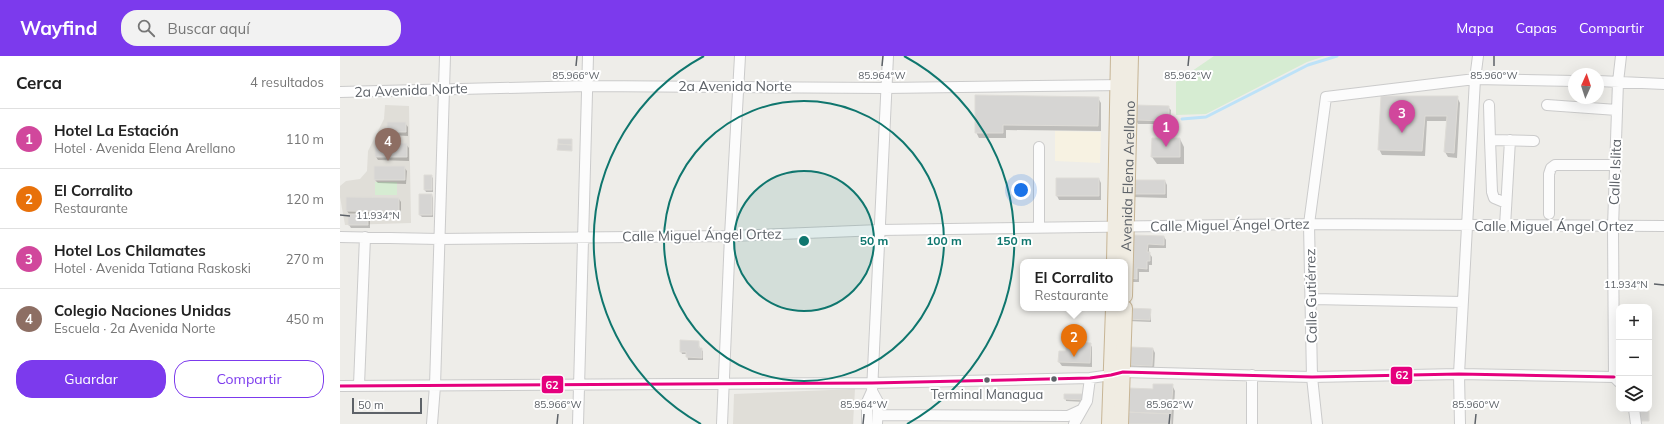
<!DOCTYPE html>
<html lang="es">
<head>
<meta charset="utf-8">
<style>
	body { margin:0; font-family:Mulish,sans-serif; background:#f2f2f2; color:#222 }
	.controls { position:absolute; right:12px; bottom:12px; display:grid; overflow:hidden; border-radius:8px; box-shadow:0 4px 16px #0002 }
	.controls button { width:36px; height:36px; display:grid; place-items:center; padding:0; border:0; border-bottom:1px solid #e0e0e0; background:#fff; color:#222; font:20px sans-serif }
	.compass { position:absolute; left:1228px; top:12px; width:36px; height:36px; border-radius:50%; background:#fff; box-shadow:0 4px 16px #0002; rotate:3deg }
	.scale { position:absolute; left:12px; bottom:10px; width:70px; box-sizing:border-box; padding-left:4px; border:2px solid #5d6268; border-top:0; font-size:11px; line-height:14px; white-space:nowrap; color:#5d6268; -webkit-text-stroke:3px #fff; paint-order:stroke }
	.you { position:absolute; left:681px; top:134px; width:14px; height:14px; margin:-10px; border:3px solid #fff; border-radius:50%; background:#1a73e8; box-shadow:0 0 0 6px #1a73e833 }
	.badge { display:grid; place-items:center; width:26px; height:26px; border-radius:50%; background:#7c3aed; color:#fff; font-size:13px; font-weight:700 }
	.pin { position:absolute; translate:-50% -33px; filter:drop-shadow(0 1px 2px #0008) }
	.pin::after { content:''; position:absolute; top:21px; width:14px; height:12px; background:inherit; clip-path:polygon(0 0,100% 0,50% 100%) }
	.popup { position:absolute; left:680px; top:203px; width:108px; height:52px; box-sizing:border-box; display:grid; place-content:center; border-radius:8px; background:#fff; filter:drop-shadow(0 1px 3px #0005); font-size:13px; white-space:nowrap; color:#767676 }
	.popup b { font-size:15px; color:#222 }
	.popup::after { content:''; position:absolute; left:50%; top:100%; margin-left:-8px; border:8px solid transparent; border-top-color:#fff }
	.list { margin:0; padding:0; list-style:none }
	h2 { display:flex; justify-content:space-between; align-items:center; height:52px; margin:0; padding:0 16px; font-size:17px }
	h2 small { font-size:13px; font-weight:400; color:#767676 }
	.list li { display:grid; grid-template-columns:26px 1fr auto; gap:12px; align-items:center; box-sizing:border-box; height:60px; padding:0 16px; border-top:1px solid #e0e0e0 }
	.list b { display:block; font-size:15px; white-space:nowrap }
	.list p { margin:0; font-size:13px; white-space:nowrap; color:#767676 }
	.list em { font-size:13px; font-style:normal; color:#767676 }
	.actions { display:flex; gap:8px; padding:12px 16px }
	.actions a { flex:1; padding:9px 0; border:1px solid #7c3aed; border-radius:16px; text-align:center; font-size:14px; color:#7c3aed }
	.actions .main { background:#7c3aed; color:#fff }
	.icon { flex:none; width:22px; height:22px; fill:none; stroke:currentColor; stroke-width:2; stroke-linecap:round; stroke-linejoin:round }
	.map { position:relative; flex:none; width:1324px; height:368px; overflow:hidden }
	header { display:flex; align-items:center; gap:24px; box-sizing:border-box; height:56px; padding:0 20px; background:#7c3aed; color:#fff }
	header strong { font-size:19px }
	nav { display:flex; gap:22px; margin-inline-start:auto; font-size:14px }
	.search { width:280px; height:36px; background:#f2f2f2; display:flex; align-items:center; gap:10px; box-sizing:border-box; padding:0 14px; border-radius:16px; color:#767676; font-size:15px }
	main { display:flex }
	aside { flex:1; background:#fff }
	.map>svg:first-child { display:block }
	.commercial { fill:#f7f2e2 }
	.education { fill:#e0ded8 }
	.green { fill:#d6ecd2 }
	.shadow { fill:#0003 }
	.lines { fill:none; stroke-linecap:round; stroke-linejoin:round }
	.stream { stroke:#bde2f8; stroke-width:3 }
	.building { fill:#d6d5d3; stroke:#dedcd7 }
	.minor-casing { stroke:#cbcbcb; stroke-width:12 }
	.highway-casing { stroke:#c7b595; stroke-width:16 }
	.minor { stroke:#fcfcfc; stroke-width:10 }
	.highway { stroke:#f0ece2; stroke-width:14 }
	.bus-1-casing { stroke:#fff; stroke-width:6 }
	.bus-1 { stroke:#e5007d; stroke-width:3 }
	.ticks { fill:none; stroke:#5d6268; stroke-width:1.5 }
	.ring { fill:none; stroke:#0f766e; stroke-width:2 }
	.bus-dot { fill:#5d6268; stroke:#fff; stroke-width:1.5 }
	.labels { text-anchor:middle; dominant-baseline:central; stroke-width:4; stroke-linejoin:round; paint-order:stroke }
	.bus-label { font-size:13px; fill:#5d6268; stroke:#fff }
	.street-label { font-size:14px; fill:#5d6268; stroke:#fff }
	.ticks-label { font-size:10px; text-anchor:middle; fill:#5d6268; stroke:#fff; stroke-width:4; stroke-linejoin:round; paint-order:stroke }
	.centre { fill:#0f766e; stroke:#fff; stroke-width:2 }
	.ring-label { font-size:12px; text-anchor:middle; font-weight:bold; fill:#0f766e; stroke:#fff; stroke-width:4; stroke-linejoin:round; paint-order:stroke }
	.line-badge { stroke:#fff; stroke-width:1.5 }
	.badge-label { font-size:11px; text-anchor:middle; font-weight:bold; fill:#fff }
</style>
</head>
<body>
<header>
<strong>Wayfind</strong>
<div class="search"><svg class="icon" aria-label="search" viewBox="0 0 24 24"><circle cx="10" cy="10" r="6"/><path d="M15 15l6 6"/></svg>Buscar aquí</div>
<nav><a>Mapa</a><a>Capas</a><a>Compartir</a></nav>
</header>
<main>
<aside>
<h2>Cerca<small>4 resultados</small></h2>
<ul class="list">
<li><span class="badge" style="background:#d1479c">1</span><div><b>Hotel La Estación</b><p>Hotel · Avenida Elena Arellano</p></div><em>110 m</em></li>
<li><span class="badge" style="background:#e8710a">2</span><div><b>El Corralito</b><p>Restaurante</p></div><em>120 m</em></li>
<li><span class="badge" style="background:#d1479c">3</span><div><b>Hotel Los Chilamates</b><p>Hotel · Avenida Tatiana Raskoski</p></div><em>270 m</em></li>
<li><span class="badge" style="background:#8d6e63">4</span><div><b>Colegio Naciones Unidas</b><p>Escuela · 2a Avenida Norte</p></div><em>450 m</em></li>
</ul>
<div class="actions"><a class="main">Guardar</a><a>Compartir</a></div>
</aside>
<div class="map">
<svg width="1324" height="368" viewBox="0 0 1324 368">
	<rect width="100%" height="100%" fill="#eeede9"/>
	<path class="commercial" d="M715,75l46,1 -1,31 -45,-2z"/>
	<path class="education" d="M45,49l24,1 2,117 -66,2 -5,-28v-11l6,-5 14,-2 7,-8 1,-20 16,-32z
		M515,333l-2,35h-120l1,-30z"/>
	<path class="green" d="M874,0h111l-18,6 -101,52 -30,1v-33z
		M35,126h22v13h-22z"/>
	<path class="shadow" d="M1042,41h75l3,6 -3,55 -9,-1 -3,-5 3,-31h-21l-2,35 -43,-1 -3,-6z
		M758,42l3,5v28l-95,-1v8h-27l-3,-6z
		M828,51l3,3 -1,14h-32l-2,-4z
		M65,67l3,4v9l-18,-1 -2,-3z
		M840,83l4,8v17h-27l-5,-7z
		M66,88l3,4v13l-31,-1 -2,-3z
		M64,111l3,4 -1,13 -28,-1 -3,-3z
		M91,120l2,2v14h-7l-1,-2z
		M759,123l2,4v17h-42l-2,-4z
		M825,125l2,4v13l-35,-1 -3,-3z
		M92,139l1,3v19h-11l-2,-2z
		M59,143l2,3v13h-33l2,4v9h-19l-2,-3v-11l-2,-3z
		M792,180l32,1 2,3v8h-17v5l3,4v8h-3v7h-10v10h-6l-2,-4z
		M810,254l1,3v9l-23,-1z
		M358,286l2,7 3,2v9h-15l-1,-6h-5l-1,-3z
		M750,288l2,3v20l-30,-1 -3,-4 8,-10z
		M813,293l2,4 -1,17 -22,-1 -2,-4z
		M832,329l3,6 -2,33h-46z
		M725,339l20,3v4l-19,-1z"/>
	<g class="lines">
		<path class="stream" d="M842,63l24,-2 102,-52 29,-9"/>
	</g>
	<path class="building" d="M635,39l124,2 -1,29 -95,-1v8h-28z
		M1041,40h77l-4,57 -10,-1 3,-36h-22l-3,35 -44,-1z
		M795,49l34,1v15l-34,-1z
		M47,66h19v10h-19z
		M812,82h28v19h-29z
		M218,83h14v6l-14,-1z
		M35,87h32v14h-32z
		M218,88l14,1v6l-15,-1z
		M34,110h31v14h-31z
		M84,119h8v15h-8z
		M716,122h43v18h-43z
		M789,124h36v14h-37z
		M79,138h13v21h-13z
		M6,141l53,1v14l-53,-1z
		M8,158h20v11h-20z
		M791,179l33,1v9l-16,-1 -1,8h3v9h-3v8l-10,-1v11l-7,-1z
		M786,252l25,1 -1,11 -25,-1z
		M340,284l19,1v7h3v10l-16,-1v-5h-6z
		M726,286l25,1 -1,20 -32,-1 1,-11h7z
		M790,291l23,1 -1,18 -23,-1z
		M813,328h20l-2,30 -44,-2 1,-24 25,1z
		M724,338h20v6l-20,-1z
		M1309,355v10h-9l-1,-9z
		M787,356l44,2v10h-45z"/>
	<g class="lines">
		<g class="minor-casing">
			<path id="minor" d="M1258,25l66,3
				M0,36l247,-6 298,2 239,-3
				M1149,49l1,35 44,1
				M1207,49l70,5
				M1150,84l2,52 2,6 12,5
				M1209,158v-40l2,-6 4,-3h60
				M1165,170l5,-86
				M699,171v-80
				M0,181l99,2 291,-3 150,-6 429,-6 355,2
				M972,243l151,3
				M1279,326l-5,-5 -1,-150 5,-145 3,-26
				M19,329l6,-148
				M0,330l532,-3 218,-5 21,-3 12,-3 189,5 147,-3 155,3
				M532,335l6,11 -1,22
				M1294,353l2,15
				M538,359l190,1 13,-6
				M92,368l3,-38 10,-330
				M238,368l10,-368
				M382,368l8,-188 10,-180
				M527,368v-22l5,-11 16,-335
				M734,368l13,-23 3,-23
				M912,368v-49
				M977,368l-5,-47 -3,-153 17,-127 149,-18 99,2
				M1120,368l-1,-50 16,-295 3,-23"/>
		</g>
		<g class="highway-casing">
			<g id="highway">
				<path d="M774,206l4,-206"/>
				<path id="s1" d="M785,240l6,-240"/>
				<path d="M769,368l4,-116"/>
				<path d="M781,368l4,-116"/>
			</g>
		</g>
		<use href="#minor" class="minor"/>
		<use href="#highway" class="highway"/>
		<g class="bus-1-casing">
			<path id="bus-1" d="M0,330l532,-3 218,-5 21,-3 12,-3 189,5 147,-3 155,3"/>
		</g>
		<use href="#bus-1" class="bus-1"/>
	</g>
	<path class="ticks" d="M236,10l1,-10M542,10l1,-10M848,10l1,-10M1154,10v-10M0,159l10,1M1314,228l10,1M217,368l1,-10M523,368l1,-10M829,368l1,-10M1135,368l1,-10"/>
	<circle cx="464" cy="185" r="70" fill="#0f766e" fill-opacity=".12"/>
	<g class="ring">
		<circle cx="464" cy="185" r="70"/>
		<circle cx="464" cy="185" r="140"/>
		<path d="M361 368A210 210 0 0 1 364 0M564 0A210 210 0 0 1 567 368"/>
	</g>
	<g class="bus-dot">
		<circle cx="714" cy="323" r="3.5"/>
		<circle cx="647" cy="324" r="3.5"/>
	</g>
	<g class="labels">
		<g class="bus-label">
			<text x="647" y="338">Terminal Managua</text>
		</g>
		<g class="street-label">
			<text x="395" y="30">2a Avenida Norte</text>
			<text transform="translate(71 34) rotate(-2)">2a Avenida Norte</text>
			<text transform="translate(1275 116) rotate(-88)">Calle Islita</text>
			<text stroke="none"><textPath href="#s1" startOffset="120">Avenida Elena Arellano</textPath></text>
			<text transform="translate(890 169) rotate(-1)">Calle Miguel Ángel Ortez</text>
			<text x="1214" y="170">Calle Miguel Ángel Ortez</text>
			<text transform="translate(362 179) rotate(-1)">Calle Miguel Ángel Ortez</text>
			<text transform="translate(971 240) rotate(-91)">Calle Gutiérrez</text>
		</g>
	</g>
	<g class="ticks-label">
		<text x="236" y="23">85.966°W</text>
		<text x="542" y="23">85.964°W</text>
		<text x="848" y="23">85.962°W</text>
		<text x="1154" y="23">85.960°W</text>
		<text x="38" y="163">11.934°N</text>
		<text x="1286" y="232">11.934°N</text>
		<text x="218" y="352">85.966°W</text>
		<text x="524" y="352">85.964°W</text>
		<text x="830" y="352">85.962°W</text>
		<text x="1136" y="352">85.960°W</text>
	</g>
	<circle cx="464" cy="185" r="6" class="centre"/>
	<g class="ring-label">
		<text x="534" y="189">50 m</text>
		<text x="604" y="189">100 m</text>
		<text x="674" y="189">150 m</text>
	</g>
	<g class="line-badge">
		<rect x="1050" y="310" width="23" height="19" rx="4" fill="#e5007d"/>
		<rect x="201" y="319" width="23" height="19" rx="4" fill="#e5007d"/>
	</g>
	<g class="badge-label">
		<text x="1062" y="323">62</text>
		<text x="212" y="333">62</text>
	</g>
</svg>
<div class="controls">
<button>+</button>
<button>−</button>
<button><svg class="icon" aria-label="layers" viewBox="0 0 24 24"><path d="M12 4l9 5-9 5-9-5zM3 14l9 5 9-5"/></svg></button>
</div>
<svg class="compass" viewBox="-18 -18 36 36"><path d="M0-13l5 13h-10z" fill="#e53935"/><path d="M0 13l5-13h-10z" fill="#767676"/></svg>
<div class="scale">50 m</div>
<div class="you"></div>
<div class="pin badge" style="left:826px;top:91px;background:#d1479c">1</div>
<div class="pin badge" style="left:734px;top:301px;background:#e8710a">2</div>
<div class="popup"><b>El Corralito</b>Restaurante</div>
<div class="pin badge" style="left:1062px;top:77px;background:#d1479c">3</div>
<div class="pin badge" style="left:48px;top:105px;background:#8d6e63">4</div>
</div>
</main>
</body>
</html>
